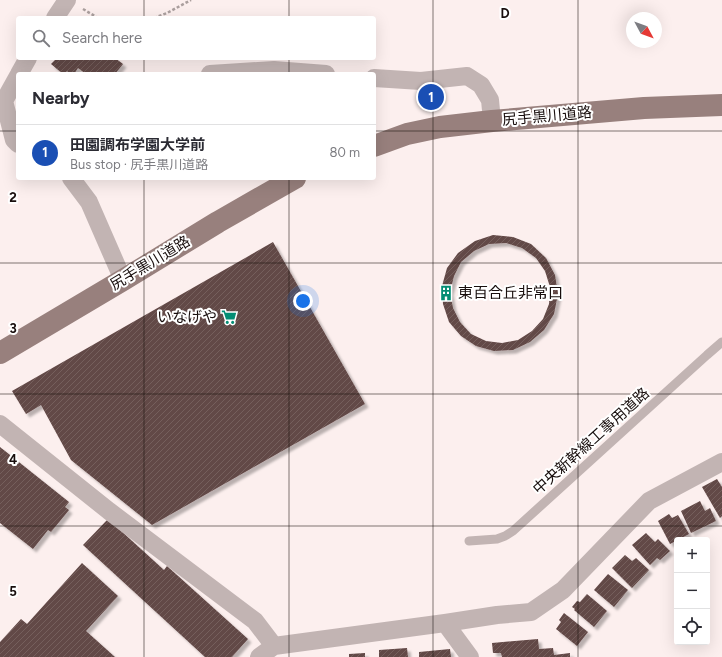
<!DOCTYPE html>
<html lang="en">
<head>
<meta charset="utf-8">
<style>
	body { margin:0; font-family:Figtree,"Noto Sans JP",sans-serif; background:#f2f2f3; color:#2b2b33 }
	.controls { position:absolute; right:12px; bottom:12px; display:grid; overflow:hidden; border-radius:4px; box-shadow:0 4px 16px #0002 }
	.controls button { width:36px; height:36px; display:grid; place-items:center; padding:0; border:0; border-bottom:1px solid #e1e1e2; background:#fff; color:#2b2b33; font:20px sans-serif }
	.compass { position:absolute; left:626px; top:12px; width:36px; height:36px; border-radius:50%; background:#fff; box-shadow:0 4px 16px #0002; rotate:131deg }
	.you { position:absolute; left:303px; top:301px; width:14px; height:14px; margin:-10px; border:3px solid #fff; border-radius:50%; background:#1a73e8; box-shadow:0 0 0 6px #1a73e833 }
	.badge { display:grid; place-items:center; width:26px; height:26px; border-radius:50%; background:#038d74; color:#fff; font-size:13px; font-weight:700 }
	.pin { position:absolute; translate:-50% -50%; border:2px solid #fff; box-shadow:0 1px 4px #0006 }
	.list { margin:0; padding:0; list-style:none }
	h2 { display:flex; justify-content:space-between; align-items:center; height:52px; margin:0; padding:0 16px; font-size:17px }
	h2 small { font-size:13px; font-weight:400; color:#7c7c81 }
	.list li { display:grid; grid-template-columns:26px 1fr auto; gap:12px; align-items:center; box-sizing:border-box; height:56px; padding:0 16px; border-top:1px solid #e1e1e2 }
	.list b { display:block; font-size:15px; white-space:nowrap }
	.list p { margin:0; font-size:13px; white-space:nowrap; color:#7c7c81 }
	.list em { font-size:13px; font-style:normal; color:#7c7c81 }
	.icon { flex:none; width:22px; height:22px; fill:none; stroke:currentColor; stroke-width:2; stroke-linecap:round; stroke-linejoin:round }
	.map { position:relative; flex:none; width:722px; height:657px; overflow:hidden }
	.search { position:absolute; background:#fff; box-shadow:0 4px 16px #0002; left:16px; top:16px; width:360px; height:44px; display:flex; align-items:center; gap:10px; box-sizing:border-box; padding:0 14px; border-radius:4px; color:#7c7c81; font-size:15px }
	.panel { position:absolute; background:#fff; box-shadow:0 4px 16px #0002; left:16px; top:72px; width:360px; height:108px; border-radius:4px }
	.map>svg:first-child { display:block }
	.building { fill:url(#building-hatch); fill-rule:evenodd; filter:url(#shadow) }
	.lines { fill:none; stroke-linecap:round; stroke-linejoin:round }
	.path { stroke:#ab9f9e; stroke-width:2.5; stroke-dasharray:3 2; stroke-linecap:butt }
	.lane { stroke:#c2b4b3; stroke-width:9 }
	.street { stroke:#c2b4b3; stroke-width:18 }
	.primary { stroke:#98807d; stroke-width:22 }
	.grid { fill:none; stroke:#180e0d; stroke-width:1; stroke-opacity:0.55 }
	.labels { text-anchor:middle; dominant-baseline:central; stroke-width:4; stroke-linejoin:round; paint-order:stroke }
	.street-label { font-size:15px; fill:#180e0d; stroke:#fff }
	.poi-label { font-size:15px; fill:#180e0d; stroke:#fff; text-anchor:start }
	.grid-label { font-size:13px; text-anchor:middle; font-weight:bold; fill:#180e0d; stroke:#fff; stroke-width:4; stroke-linejoin:round; paint-order:stroke }
</style>
</head>
<body>
<div class="map">
<svg width="722" height="657" viewBox="0 0 722 657">
	<defs>
		<pattern id="building-hatch" width="6" height="6" patternUnits="userSpaceOnUse"><rect width="6" height="6" fill="#624846"/><path d="M-1 1l2-2M0 6l6-6M5 7l2-2" fill="none" stroke="#745e5c"/></pattern>
		<filter id="shadow"><feDropShadow dx="3.5" dy="3.5" stdDeviation="1" flood-color="#0004"/></filter>
	</defs>
	<rect width="100%" height="100%" fill="#fcefee"/>
	<path class="building" d="M52,58h63l8,6 -8,10h-29l-8,-6 -4,6h-4l-3,-3 -2,3h-2l-12,-10 4,-4z
		M493,235l20,2 18,7 15,14 9,17 3,19 -4,20 -10,16 -14,12 -17,8 -19,1 -18,-5 -15,-10 -12,-14 -6,-18 -1,-18 5,-18 11,-15 17,-12zM506,243l16,5 14,10 9,13 5,16 -1,17 -6,15 -11,12 -14,9 -16,3 -16,-2 -15,-7 -11,-12 -7,-14 -3,-16 4,-16 7,-14 13,-11 15,-7z
		M273,242l92,162 -213,121 -81,-65 -30,-55 -15,9 -14,-23z
		M0,447l69,55 -4,5 4,3 -18,22 -3,-2 -15,19 -33,-26z
		M717,479l5,8v29l-2,2 -18,-31z
		M700,501l5,10 5,-3 6,13 -25,12 -10,-22z
		M669,514l3,4 6,-3 11,19 -19,10 -12,-23z
		M108,519l56,51 3,-4 81,73 -16,18h-27l-122,-112z
		M646,533l9,9 3,-3 12,12 -10,9 -3,-2 -7,7 -18,-20z
		M625,555l7,6 4,-3 13,12 -17,18 -20,-20z
		M82,563l36,33 -32,35 29,26h-115v-15l21,-23 6,5z
		M608,574l20,16 -14,17 -20,-17z
		M587,594l20,17 -13,16 -20,-17 1,-1 -3,-2 5,-6 3,1z
		M564,613l24,19 -11,14 -21,-17 5,-7 -2,-2z
		M538,639l1,10 14,-1 1,7 16,-2v4h-68l-1,-4h-8l-1,-10z
		M407,648l1,9h-29v-7z
		M450,649l1,8h-32v-5z
		M365,653v4h-16v-3z"/>
	<g class="lines">
		<path class="path" d="M83,9l15,9
			M154,18l13,-5 24,-13"/>
		<path class="lane" d="M469,541l28,-2 8,-3 8,-5 194,-176 15,-13"/>
		<path class="street" d="M55,18l12,-18
			M19,74l9,-16
			M210,74l64,-4 52,4
			M18,76l-14,25 10,39 4,4
			M374,78l47,3 46,-5 14,9 9,15 2,21
			M71,178l18,24 34,78
			M0,424l109,87 146,110 19,25
			M445,623l25,34
			M259,657l15,-11 171,-23 52,-8 34,-3 32,-22 86,-89 73,-39"/>
		<path class="primary" d="M374,146l33,-12 33,-7 52,-6 152,-13 78,-3
			M0,353l123,-73 95,-58 77,-44"/>
	</g>
	<path class="grid" d="M144,0v18M289,0v18M433,0v657M578,0v657M144,58v16M289,58v16M0,131h18M374,131h348M144,178v479M289,178v479M0,263h722M0,394h722M0,526h722"/>
	<defs>
		<g id="building-bare" transform="scale(1.2)"><path d="M-4-6H4V6H1V3H-1V6H-4ZM-2.5-4.3h1.7v1.8h-1.7ZM.8-4.3h1.7v1.8H.8ZM-2.5-1h1.7V.8h-1.7ZM.8-1h1.7V.8H.8Z" fill="#038d74" stroke="#fff" stroke-width="2.5" paint-order="stroke"/></g>
		<g id="supermarket-bare" transform="scale(1.2)"><path d="M-6-5.5h2.5l.6 2H6L4.5 2H-2.5L-4.4-4H-6ZM-1.5 3.2a1.3 1.3 0 1 0 .1 0ZM3 3.2a1.3 1.3 0 1 0 .1 0Z" fill="#038d74" stroke="#fff" stroke-width="2.5" paint-order="stroke"/></g>
	</defs>
	<g fill-rule="evenodd">
		<use href="#building-bare" x="446" y="293"/>
		<use href="#supermarket-bare" x="229" y="317"/>
	</g>
	<g class="labels">
		<g class="street-label">
			<text transform="translate(547 116) rotate(-5)">尻手黒川道路</text>
			<text transform="translate(150 263) rotate(-31)">尻手黒川道路</text>
			<text transform="translate(591 441) rotate(-42)">中央新幹線工事用道路</text>
		</g>
		<g class="poi-label">
			<text x="458" y="293">東百合丘非常口</text>
			<text x="217" y="317" text-anchor="end">いなげや</text>
		</g>
	</g>
	<g class="grid-label">
		<text x="505" y="18">D</text>
		<text x="13" y="202">2</text>
		<text x="13" y="333">3</text>
		<text x="13" y="464">4</text>
		<text x="13" y="596">5</text>
	</g>
</svg>
<div class="controls">
<button>+</button>
<button>−</button>
<button><svg class="icon" aria-label="locate" viewBox="0 0 24 24"><circle cx="12" cy="12" r="6"/><path d="M12 2v4M12 18v4M2 12h4M18 12h4"/></svg></button>
</div>
<svg class="compass" viewBox="-18 -18 36 36"><path d="M0-13l5 13h-10z" fill="#e53935"/><path d="M0 13l5-13h-10z" fill="#7c7c81"/></svg>
<div class="you"></div>
<div class="pin badge" style="left:431px;top:97px;background:#1a4fb4">1</div>
<div class="search"><svg class="icon" aria-label="search" viewBox="0 0 24 24"><circle cx="10" cy="10" r="6"/><path d="M15 15l6 6"/></svg>Search here</div>
<section class="panel">
<h2>Nearby<small></small></h2>
<ul class="list">
<li><span class="badge" style="background:#1a4fb4">1</span><div><b>田園調布学園大学前</b><p>Bus stop · 尻手黒川道路</p></div><em>80 m</em></li>
</ul>
</section>
</div>
</body>
</html>
